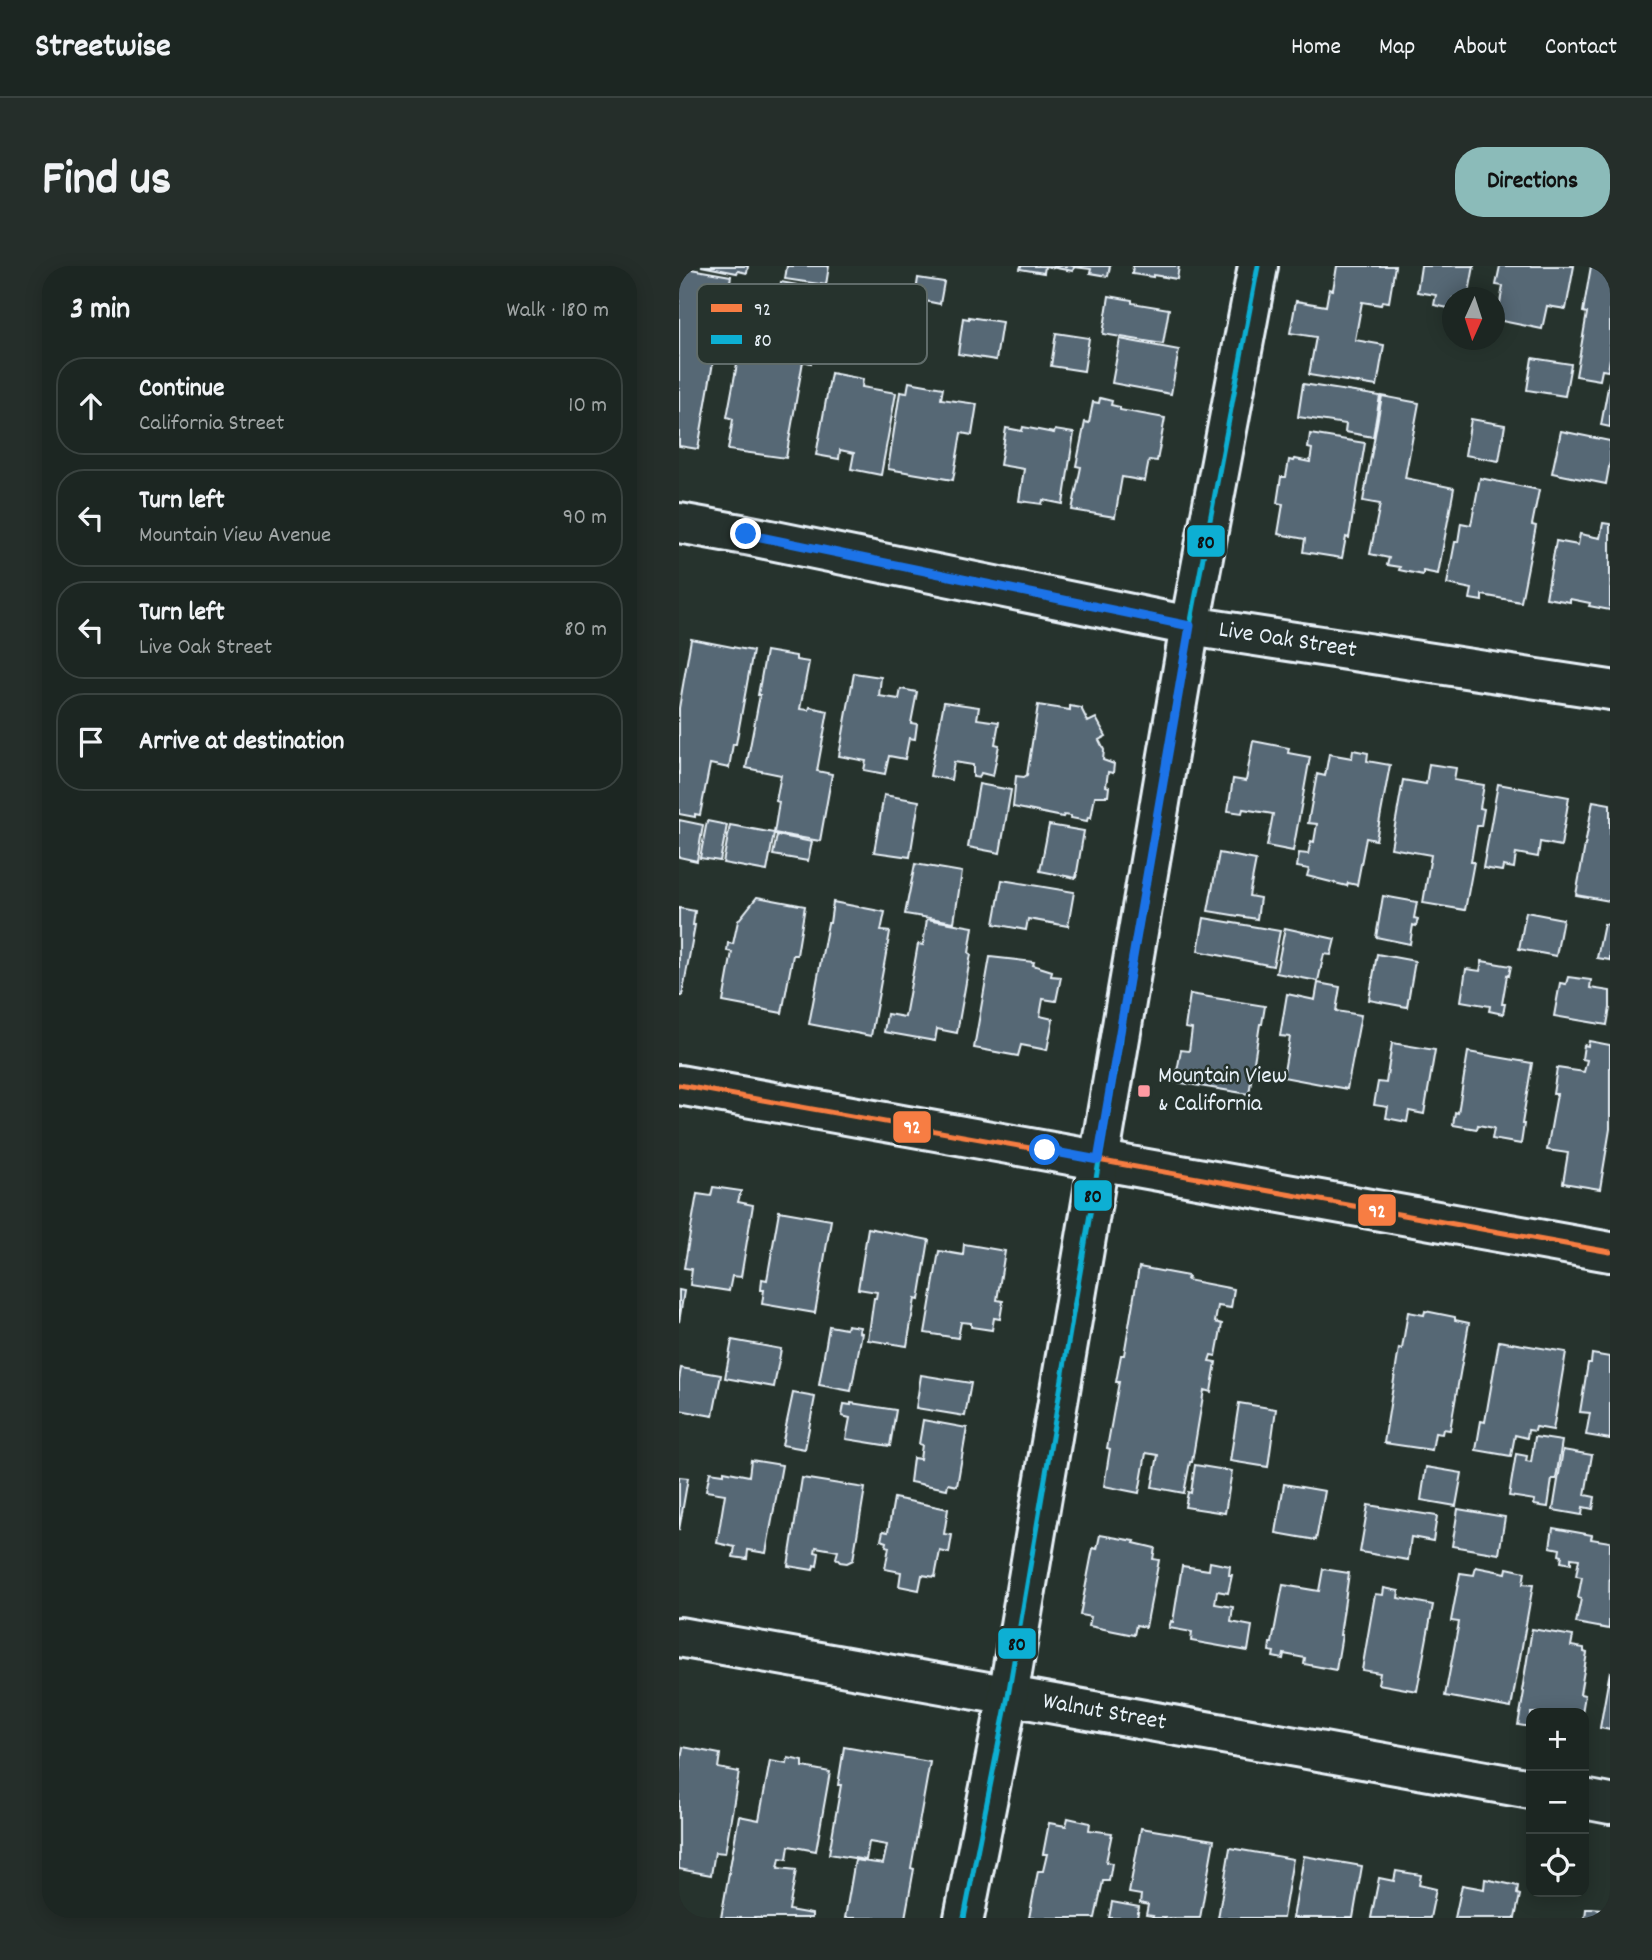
<!DOCTYPE html>
<html lang="en">
<head>
<meta charset="utf-8">
<style>
	body { margin:0; font-family:Dekko,sans-serif; background:#252e2a; color:#f1f3f6 }
	.controls { position:absolute; right:21px; bottom:21px; display:grid; overflow:hidden; border-radius:14px; box-shadow:0 4px 18px #0003 }
	.controls button { width:63px; height:63px; display:grid; place-items:center; padding:0; border:0; border-bottom:2px solid #3a4340; background:#1c2622; color:#f1f3f6; font:35px sans-serif }
	.compass { position:absolute; left:763px; top:21px; width:63px; height:63px; border-radius:50%; background:#1c2622; box-shadow:0 4px 18px #0003; rotate:183deg }
	.stop { position:absolute; width:21px; height:21px; margin:-16px; border:5px solid #1a73e8; border-radius:50%; background:#fff }
	.stop.end { background:#1a73e8; border-color:#fff; box-shadow:0 2px 7px #0008 }
	.list { margin:0; padding:0; list-style:none }
	h2 { display:flex; justify-content:space-between; align-items:center; height:91px; margin:0; padding:0 28px; font-size:30px }
	h2 small { font-size:23px; font-weight:400; color:#a0a5a5 }
	.list li { display:grid; grid-template-columns:46px 1fr auto; gap:21px; align-items:center; box-sizing:border-box; height:98px; margin:0 14px 14px; padding:0 14px; border:2px solid #3a4340; border-radius:28px }
	.list b { display:block; font-size:26px; white-space:nowrap }
	.list p { margin:0; font-size:23px; white-space:nowrap; color:#a0a5a5 }
	.list em { font-size:23px; font-style:normal; color:#a0a5a5 }
	.icon { flex:none; width:38px; height:38px; fill:none; stroke:currentColor; stroke-width:2; stroke-linecap:round; stroke-linejoin:round }
	.map { position:relative; flex:none; width:931px; height:1652px; overflow:hidden; border-radius:28px }
	header { display:flex; align-items:center; gap:42px; box-sizing:border-box; height:98px; padding:0 35px; background:#1c2622; border-bottom:2px solid #3a4340 }
	header strong { font-size:33px }
	nav { display:flex; gap:38px; margin-inline-start:auto; font-size:24px }
	.intro { display:flex; align-items:center; justify-content:space-between; box-sizing:border-box; height:168px; padding:0 42px }
	h1 { margin:0; font-size:49px }
	.button { padding:18px 32px; border-radius:28px; background:#8bbbb9; color:#111; font-size:24px; font-weight:700 }
	main { display:flex; gap:42px; padding:0 42px }
	aside { flex:1; background:#1c2622; border-radius:28px; box-shadow:0 4px 18px #0003 }
	.map>svg:first-child { display:block }
	.building { fill:#576774; stroke:#e8f1f8; stroke-width:2 }
	.lines { fill:none; stroke-linecap:round; stroke-linejoin:round }
	.minor-casing { stroke:#e8f1f8; stroke-width:44 }
	.tertiary-casing { stroke:#e8f1f8; stroke-width:44 }
	.minor { stroke:#26332d; stroke-width:38 }
	.tertiary { stroke:#26332d; stroke-width:38 }
	.bus-1-casing { stroke:#26332d; stroke-width:10 }
	.bus-2-casing { stroke:#26332d; stroke-width:10 }
	.bus-1 { stroke:#f77d43; stroke-width:5 }
	.bus-2 { stroke:#0dafd3; stroke-width:5 }
	.route { stroke:#1a73e8; stroke-width:9 }
	.poi-dot { fill:#ff9aa2; stroke:#26332d; stroke-width:2.5 }
	.labels { text-anchor:middle; dominant-baseline:central; stroke-width:5; stroke-linejoin:round; paint-order:stroke }
	.street-label { font-size:24px; fill:#e8f1f8; stroke:#26332d }
	.poi-label { font-size:24px; fill:#e8f1f8; stroke:#26332d; text-anchor:start }
	.key { fill:#26332d; stroke:#606c6a; stroke-width:2 }
	.key-label { font-size:19px; fill:#e8f1f8 }
	.line-badge { stroke:#26332d; stroke-width:2.5 }
	.badge-label { font-size:19px; text-anchor:middle; font-weight:bold; fill:#fff }
	.pale-badge-label { font-size:19px; text-anchor:middle; font-weight:bold; fill:#111 }
</style>
</head>
<body>
<header>
<strong>Streetwise</strong>
<nav><a>Home</a><a>Map</a><a>About</a><a>Contact</a></nav>
</header>
<div class="intro"><h1>Find us</h1><a class="button">Directions</a></div>
<main>
<aside>
<h2>3 min<small>Walk · 180 m</small></h2>
<ul class="list">
<li><svg class="icon" aria-label="ahead" viewBox="0 0 24 24"><path d="M12 20V5M6 11l6-6 6 6"/></svg><div><b>Continue</b><p>California Street</p></div><em>10 m</em></li>
<li><svg class="icon" aria-label="left" viewBox="0 0 24 24"><path d="M17 20v-9H6M10 6l-5 5 5 5"/></svg><div><b>Turn left</b><p>Mountain View Avenue</p></div><em>90 m</em></li>
<li><svg class="icon" aria-label="left" viewBox="0 0 24 24"><path d="M17 20v-9H6M10 6l-5 5 5 5"/></svg><div><b>Turn left</b><p>Live Oak Street</p></div><em>80 m</em></li>
<li><svg class="icon" aria-label="arrive" viewBox="0 0 24 24"><path d="M6 21V4h12l-3 4 3 4H6"/></svg><div><b>Arrive at destination</b></div></li>
</ul>
</aside>
<div class="map">
<svg width="931" height="1652" viewBox="0 0 931 1652">
	<rect width="100%" height="100%" fill="#26332d"/>
	<filter id="ink" filterUnits="userSpaceOnUse"><feTurbulence type="fractalNoise" baseFrequency=".0143" numOctaves="2"/><feDisplacementMap in="SourceGraphic" scale="14" xChannelSelector="R" yChannelSelector="G"/><feConvolveMatrix kernelMatrix="1 2 1 2 8 2 1 2 1" color-interpolation-filters="sRGB"/></filter>
	<g filter="url(#ink)">
		<path class="building" d="M22,0h47l-1,7 -9,-2 -1,2z
			M108,0h42l-3,19 -41,-6z
			M342,0h89l-2,10 -18,-3 1,-4 -17,-2 -1,4 -28,-5 -1,7 -24,-4z
			M454,0h46l-2,13 -24,-4v2l-21,-3z
			M658,0h58l-6,36 -7,-1 -1,4 -19,-3 -7,38 29,5 -7,41 -68,-11 7,-38 -26,-4 6,-32 30,5 3,-17 4,1z
			M742,0h53l-6,32h-15v11l-19,-4 2,-10 -19,-3z
			M821,0h74l-8,43 -19,-3 -5,23 -45,-9 6,-34 -7,-1z
			M912,0h19v92l-2,13 -6,-1 -2,10 -24,-4 11,-63 -4,-1z
			M0,1l52,9 -7,40h-3l-23,133 -19,-3z
			M239,12l26,4 -4,22 -25,-5z
			M102,16l43,8 -13,73 -8,-2 -17,97 -58,-8 5,-31 -6,-2 13,-69 26,4 4,-25 3,1z
			M430,30l23,4v3l37,6 -6,35 -60,-10z
			M290,51l33,5 -6,38 -38,-6 5,-36 6,1z
			M377,67l33,5 -5,33 -33,-5z
			M441,73l59,11 -8,44 -59,-11z
			M853,92l39,6 -6,32 -38,-6z
			M152,107l32,6 -1,8 34,6 -15,82 -30,-6 3,-16 -14,-3 -1,9 -23,-4z
			M230,116l34,6 -2,11 36,5 -5,31 -11,-2 -8,47 -65,-11 12,-77 7,1z
			M930,116h1v45l-9,-2z
			M624,118l77,12 -7,41 -28,-5 1,-8 -48,-7z
			M703,130l37,7 -14,75 49,10 -16,86 -15,-3v4l-24,-5 1,-3 -13,-2 2,-7 -19,-4 10,-50 -17,-3z
			M421,132l12,3 -1,4 9,2v3l45,8 -8,43 -8,-1 -4,21 -23,-4 -7,40 -43,-7 9,-43 -5,-1 9,-44 4,1 4,-21 6,1z
			M792,153l34,6 -6,36 -34,-6z
			M344,161l31,6 1,-3 19,3 -11,71 -20,-4 -1,4 -23,-3 5,-32 -24,-4 6,-37 16,3z
			M882,165l49,10v21l-4,22 -54,-11z
			M631,168l55,9 -16,95 -3,-1 -4,21 -39,-6 2,-13 -27,-5 5,-30 -6,-1 4,-26h5l3,-17 5,1 1,-2 15,3 2,-13 -4,-1z
			M801,212l59,12 -7,35 4,1 -15,76 -39,-7v6l-12,-2 2,-10 -25,-5 8,-42h3l3,-19 10,2z
			M924,257l7,1v86l-21,-4 1,-3 -20,-4v3l-24,-4 10,-57 22,4 2,-11 20,4z
			M12,373l62,12 -17,93h-3l-4,24 -19,-4 -10,51 -5,-1v3l-16,-3v-106z
			M87,385l30,5v4l13,2 -9,47 9,1 1,-3 18,4 -11,60 15,3 -12,67 -46,-8 5,-31 -3,-1 5,-26 -35,-7 14,-73h-2z
			M175,407l27,4 -2,19 20,3 2,-10 16,3 -6,31 6,1 -2,15 -6,-1 -4,21 -16,-3 -4,18 -21,-4 2,-9 -27,-5z
			M265,436l35,5 -2,12 22,3 -4,22 4,1 -6,31 -12,-3 -2,5 -6,-1v-12l-19,-3 -3,18 -21,-4z
			M359,439l32,5v-4l12,2v2l6,12 8,-4 10,18 -7,4 5,10 -1,10 11,4 -1,9 -5,-1 -2,14 3,1 -1,9h-13l-4,22 -3,-1 -1,4 -16,-3v-2l-7,-1 -1,2 -50,-10 3,-31 8,1 3,-2z
			M574,475l36,7 -1,5 22,4 -17,94 -26,-5 6,-32 -30,-5 -1,4 -14,-2 5,-32 13,2z
			M674,484l15,3 -1,8 23,4 -14,75 -10,-2 -9,47 -9,-2 -1,3 -40,-10 2,-7 -12,-2 2,-14 9,1 3,-13 3,1 3,-18 -9,-1 9,-49 8,2 4,-22 23,4z
			M750,498l27,4 -2,12 30,5 -4,23 4,1 -3,17h-4l-6,36h3l-9,48 -42,-7 8,-48 -40,-7 12,-68 23,4z
			M300,518l32,6 -11,63 -32,-6z
			M819,518l71,13 -8,49 -21,-4 -2,15 -22,-4 -2,15 -11,-2 -1,5 -19,-3z
			M205,529l35,6 -9,56 -36,-5z
			M914,535l17,3v97l-34,-6z
			M0,554l24,5 -6,36 -18,-4z
			M28,555l20,4 -7,36 -20,-3z
			M51,559l44,8 -7,38 -44,-8z
			M370,559l35,6 -8,47 -36,-7z
			M98,569l35,7 -4,19 -35,-6z
			M540,587l37,7 -7,36 11,2 -3,21 -49,-8z
			M236,598l47,8 -8,50 -49,-8z
			M323,614l72,12 -6,34 -40,-7 -2,11 -32,-6z
			M704,630l34,6 -3,16 4,1 -2,7 -3,-1 -3,19 -34,-7z
			M78,631l48,9 -8,49h-4l-11,58 -59,-11 9,-50 -5,-1 1,-8 5,1 5,-23z
			M154,636l52,10 -4,19 9,1 -19,104 -62,-12 19,-101h2z
			M0,642l16,3 -2,14h2l-13,71h-3z
			M847,646l37,7 -7,37 -37,-7z
			M525,652l76,13 -7,35 -75,-15z
			M248,653l46,8 -4,26 2,1 -14,79 -20,-4 -2,12 -51,-9 3,-18 18,3 13,-73 5,1z
			M925,658l6,1v35l-13,-2z
			M606,662l50,11 -4,16 -7,-1 -6,27 -42,-8z
			M698,688l38,7 -8,46 -38,-7z
			M311,691l44,5 -1,3 19,6 -1,5 10,1 -5,24 -13,-2 -3,17 13,3 -6,31 -26,-5 -3,11 -44,-8z
			M803,695l29,5 -2,10 -2,-1 -5,29h3l-2,10 -14,-3 1,-5 -29,-5 5,-32 14,2z
			M889,711l23,3 -1,8 20,3v17l-3,17 -53,-9 6,-33 6,1z
			M639,717l22,4 -4,24 25,4 -14,74 -64,-12 7,-40 -10,-1 7,-42 28,6z
			M511,728l75,12 -3,18h-2l-11,70 -74,-12 6,-32 8,1 3,-22 -7,-1z
			M910,775l21,4v84l-10,60 -37,-6 5,-30 -21,-3 10,-56h-4l4,-26 27,4 3,-12 -5,-1 2,-14 4,1z
			M713,777l43,7 -11,64 -15,-3 -2,11 -21,-4 2,-11 -14,-2 4,-23 8,1z
			M789,786l64,11 -10,61h2l-3,20 -29,-5 2,-11 -16,-3 -1,4 -24,-4 2,-13 3,1z
			M34,921l28,4 -3,11 15,3 -12,72 -9,-1 -3,15 -39,-6 2,-16 -8,-1 13,-74 14,2z
			M100,945l52,9 -16,93 -53,-9 2,-14h-3l1,-11 5,1z
			M189,962l61,12 -10,60 -4,-1 -8,47 -39,-6 6,-42h2l1,-6 -19,-3z
			M285,978l41,7 -8,49 6,1 -3,18 -6,-1 -2,12 -21,-3v-4l-10,-1 -3,16 -33,-5 14,-82 24,4z
			M460,1001l49,9 -1,4 47,9 -3,19 -13,-2 -3,16 7,2 -6,32 -5,-1 -2,6 7,1 -5,30 -7,-2 -12,72h-2l-6,31 -32,-6 6,-32 -12,-2 -7,40 -35,-7 6,-37 -3,-1 12,-66h-3l5,-27h3z
			M0,1024l5,1 -5,31z
			M746,1045l30,6v3l14,3 -19,107 -7,-1 -1,5 -7,-1 -3,17 -48,-7 15,-95 3,1 6,-37 16,3z
			M168,1059l13,2 -1,5 3,1 -11,58 -32,-6 10,-59 17,3z
			M53,1074l49,9 -7,38 -49,-9z
			M820,1075l67,11 -13,78 -17,-3 -1,4 -7,-1 -1,8 -12,-3 -4,21 -35,-6 5,-29 4,1z
			M913,1088l18,3v82l-24,-4 4,-22 -10,-1 8,-49h3z
			M2,1102l40,7 -8,41 -34,-6v-30z
			M242,1109l50,8 -6,33 -49,-8z
			M114,1127l22,4 -10,52 -23,-4z
			M172,1137l45,7 -6,36 -44,-7 4,-21 -8,-2 2,-12 7,1z
			M560,1137l37,6 -8,58 -38,-6z
			M244,1154l44,8 -10,58 -9,-2 -1,5 -37,-7 3,-24 7,1 2,-14 -3,-1z
			M856,1171l27,4 -6,38h-4l-4,28 -14,-2 1,-5 -26,-4 7,-42 11,2 -1,5 5,1z
			M884,1184l29,5 -7,40 10,2 -2,12 -10,-2 -1,8 -29,-5z
			M72,1194l31,5 -16,88 -18,-3 -1,9 -14,-2 2,-10 -18,-4 8,-49 -19,-3 4,-19 14,2v-3l25,5z
			M516,1199l37,6 -7,42 -40,-6 3,-15 3,1z
			M747,1201l36,6 -6,33 -35,-6z
			M0,1211l9,1 -9,52z
			M123,1212l63,10 -12,72 -6,3 -7,-1 -4,-4 2,-7 -22,-4 -1,5 4,1 -2,13 -3,-1 -1,5 -25,-4z
			M605,1218l41,7 -9,49 -40,-7z
			M215,1232l54,11 -4,25 8,1 -3,18 -9,-2 -5,26 -13,-2 -3,15 -20,-4 2,-14 -16,-3 4,-22 -3,-1 1,-4 -6,-2 2,-9 5,1z
			M689,1239l69,11 -4,25 -22,-4 -3,23 -48,-8z
			M779,1243l47,8 -6,37 -47,-8z
			M874,1262l39,7 -1,4 19,3 -1,87 -33,-6 5,-24 -3,-1 4,-21 -6,-1 3,-17 -8,-1v6l-10,-2 1,-6 -3,-1 1,-6 -10,-2z
			M421,1269l35,6 -1,2 21,5 -2,11 6,1 -13,67 -10,-2 -2,10 -45,-9 2,-9 -11,-2 13,-67 4,1z
			M531,1296l20,4 -1,9h3l-4,18 -11,-2 -2,13 18,3 -2,15 21,4 -4,25 -57,-10 1,-9 -23,-4 2,-7 2,1 9,-56 27,4z
			M797,1301l30,6 1,-5 18,4 -2,12 10,1 -22,123 -66,-12 14,-74 -8,-1 9,-48 14,2z
			M644,1303l26,4 -9,62h2l-6,35 -32,-6 1,-6 -21,-4 -1,5 -10,-2 1,-5 -5,-1 1,-8h2l11,-58 36,6z
			M705,1322l15,3 -1,7 35,7 -16,86 -39,-7 2,-11 -18,-3 13,-76 8,1z
			M853,1363l41,7 -2,10 13,2v4l3,1 -7,41 5,1 -3,18h-51v14l-13,-2 6,-33 -2,-1z
			M931,1405v59l-10,-2z
			M4,1481l37,7 -2,14 21,4 -14,81 -10,-1 -4,23 -32,-6v-96z
			M165,1481l86,15 -19,106 3,1 -9,49h-60l10,-58 28,4 4,-19 -18,-3 -3,18 -37,-6 12,-69h-3z
			M109,1492l15,3v6l27,5 -14,79 -27,-5 -2,13 -7,-1 -2,10 18,2 -7,40 23,4v4h-91l18,-102 20,4 11,-59 17,3z
			M389,1552l22,5 -1,7 23,3 -6,29 6,1 -3,18h-6l-8,37h-66l9,-47h5l4,-17h-4l6,-31 17,3z
			M462,1562l73,12 -14,78h-48l1,-2 -7,-1 2,-10 -8,-2 1,-8 -12,-2z
			M551,1582l63,11 -10,59h-65z
			M625,1590l58,10 -9,52h-60z
			M717,1605l25,4 -2,10 17,4 -6,29h-59l8,-40 15,3z
			M806,1613l33,7 -1,8 3,1 -5,23h-60l7,-33 22,4z
			M433,1636l27,5 -2,11h-28z
			M913,1642l18,2v8h-25l1,-9h6z"/>
		<g class="lines">
			<g class="minor-casing">
				<g id="minor">
					<path id="s1" d="M0,257l67,12 444,91 420,64"/>
					<path d="M0,819l931,167"/>
					<path id="s2" d="M0,1371l852,152"/>
					<path d="M905,1533l26,5"/>
				</g>
			</g>
			<g class="tertiary-casing">
				<path id="tertiary" d="M285,1652l44,-222 182,-1070 68,-360"/>
			</g>
			<use href="#minor" class="minor"/>
			<use href="#tertiary" class="tertiary"/>
			<g class="bus-1-casing">
				<path id="bus-1" d="M0,819l931,167"/>
			</g>
			<g class="bus-2-casing">
				<path id="bus-2" d="M285,1652l44,-222 182,-1070 68,-360"/>
			</g>
			<use href="#bus-1" class="bus-1"/>
			<use href="#bus-2" class="bus-2"/>
		</g>
	</g>
	<g class="lines" filter="url(#ink)">
		<path class="route" d="M67,268l444,92 -92,534 -53,-10"/>
	</g>
	<rect class="poi-dot" x="458" y="818" width="14" height="14" rx="3.5"/>
	<g class="labels">
		<g class="street-label">
			<text stroke="none"><textPath href="#s1" startOffset="620">Live Oak Street</textPath></text>
			<text stroke="none"><textPath href="#s2" startOffset="432">Walnut Street</textPath></text>
		</g>
		<g class="poi-label">
			<text x="479" y="811">Mountain View<tspan x="479" dy="28">&amp; California</tspan></text>
		</g>
	</g>
	<rect x="18" y="18" width="230" height="80" rx="10" class="key"/>
	<rect x="32" y="38" width="31" height="8" fill="#f77d43"/>
	<rect x="32" y="69" width="31" height="9" fill="#0dafd3"/>
	<g class="key-label">
		<text x="75" y="49">92</text>
		<text x="75" y="80">80</text>
	</g>
	<g class="line-badge">
		<rect x="507" y="258" width="40" height="34" rx="7" fill="#0dafd3"/>
		<rect x="213" y="844" width="40" height="34" rx="7" fill="#f77d43"/>
		<rect x="394" y="913" width="40" height="33" rx="7" fill="#0dafd3"/>
		<rect x="678" y="927" width="40" height="34" rx="7" fill="#f77d43"/>
		<rect x="318" y="1361" width="40" height="33" rx="7" fill="#0dafd3"/>
	</g>
	<g class="badge-label">
		<text x="233" y="867">92</text>
		<text x="698" y="951">92</text>
	</g>
	<g class="pale-badge-label">
		<text x="527" y="282">80</text>
		<text x="414" y="936">80</text>
		<text x="338" y="1384">80</text>
	</g>
</svg>
<div class="controls">
<button>+</button>
<button>−</button>
<button><svg class="icon" aria-label="locate" viewBox="0 0 24 24"><circle cx="12" cy="12" r="6"/><path d="M12 2v4M12 18v4M2 12h4M18 12h4"/></svg></button>
</div>
<svg class="compass" viewBox="-18 -18 36 36"><path d="M0-13l5 13h-10z" fill="#e53935"/><path d="M0 13l5-13h-10z" fill="#a0a5a5"/></svg>
<div class="stop" style="left:366px;top:884px"></div>
<div class="stop end" style="left:67px;top:268px"></div>
</div>
</main>
</body>
</html>
